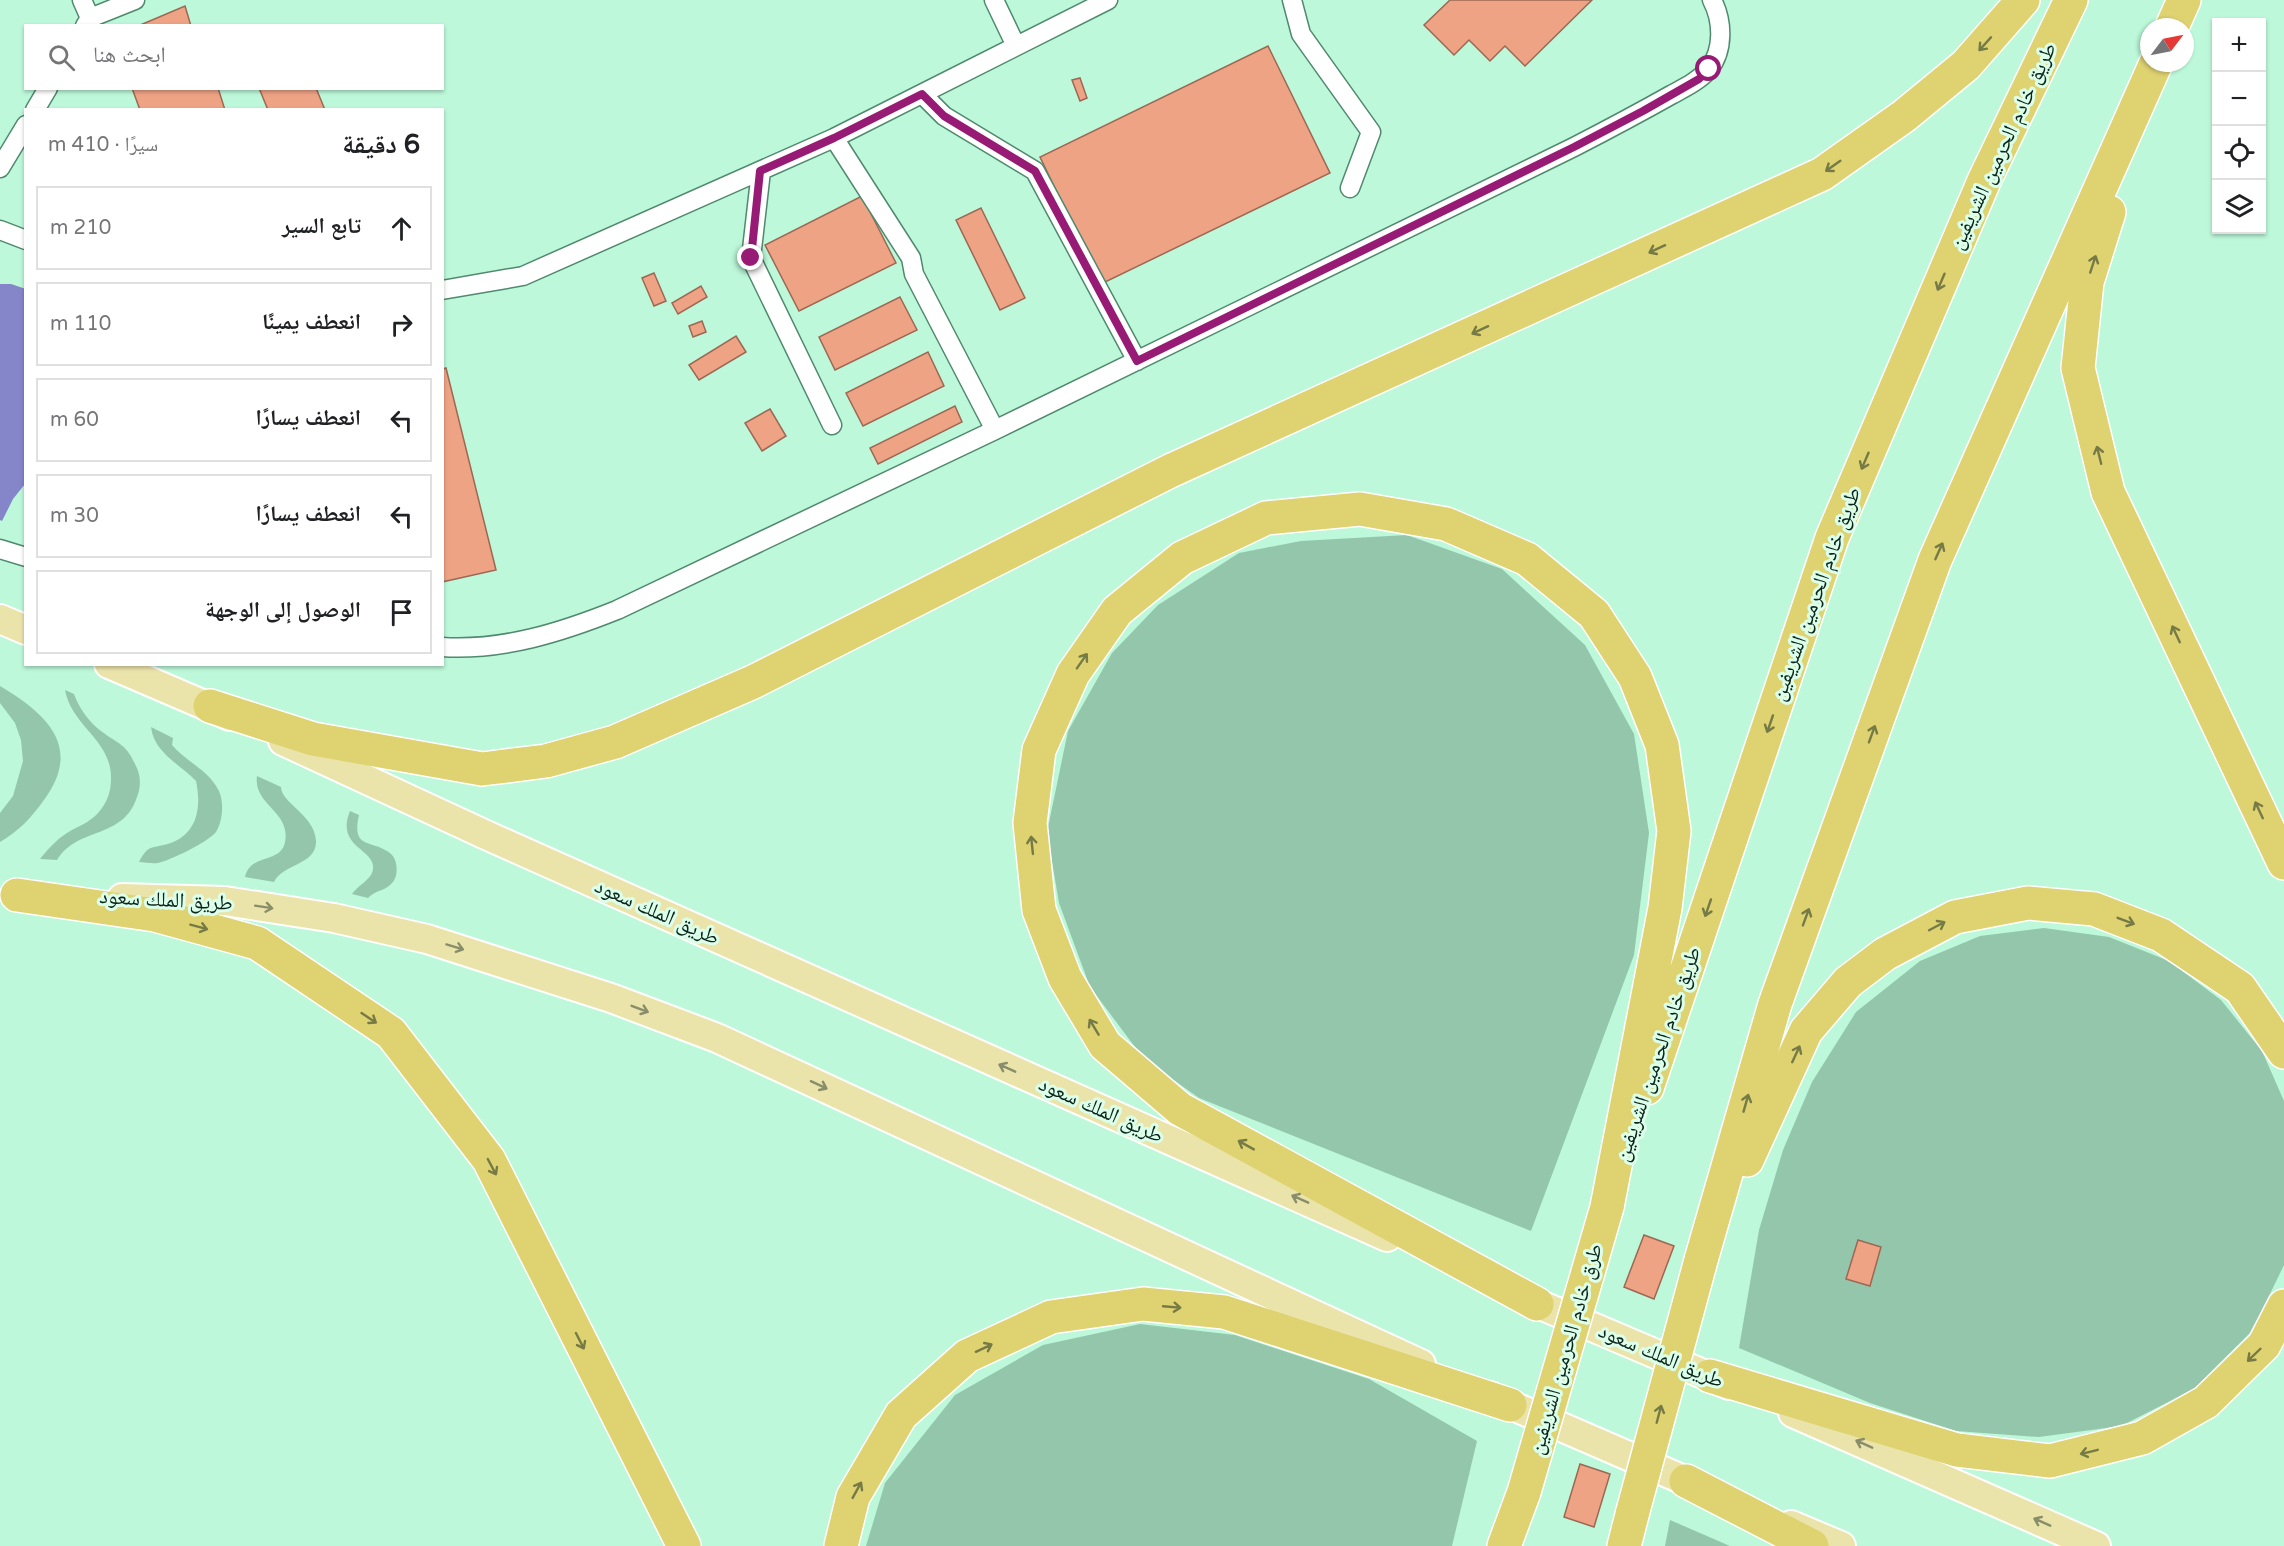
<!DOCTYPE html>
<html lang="ar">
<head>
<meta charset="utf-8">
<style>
	body { margin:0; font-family:"Varela Round","Noto Naskh Arabic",sans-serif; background:#f2f2f2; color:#202124; direction:rtl }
	.controls { position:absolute; right:18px; top:18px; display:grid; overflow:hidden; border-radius:0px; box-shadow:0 2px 4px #0004 }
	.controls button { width:54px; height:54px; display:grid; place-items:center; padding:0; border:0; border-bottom:2px solid #e0e0e0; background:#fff; color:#202124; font:30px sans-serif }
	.compass { position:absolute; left:2140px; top:18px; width:54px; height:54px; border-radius:50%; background:#fff; box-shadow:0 2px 4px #0004; rotate:58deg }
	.stop { position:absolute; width:18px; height:18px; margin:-14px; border:4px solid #971b75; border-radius:50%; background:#fff }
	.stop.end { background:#971b75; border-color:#fff; box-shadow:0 2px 6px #0008 }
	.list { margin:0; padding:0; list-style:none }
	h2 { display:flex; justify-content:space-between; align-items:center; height:78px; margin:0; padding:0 24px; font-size:26px }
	h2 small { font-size:20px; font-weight:400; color:#757577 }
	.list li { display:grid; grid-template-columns:39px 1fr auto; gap:18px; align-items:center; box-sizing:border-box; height:84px; margin:0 12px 12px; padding:0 12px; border:2px solid #e0e0e0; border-radius:0px }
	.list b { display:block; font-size:22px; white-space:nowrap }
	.list em { font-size:20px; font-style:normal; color:#757577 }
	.icon { flex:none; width:33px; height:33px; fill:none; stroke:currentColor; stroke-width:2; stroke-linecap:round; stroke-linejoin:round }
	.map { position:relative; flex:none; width:2284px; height:1546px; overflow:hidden; direction:ltr }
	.search { position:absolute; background:#fff; box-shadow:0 2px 4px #0004; left:24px; top:24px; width:420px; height:66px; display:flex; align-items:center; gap:15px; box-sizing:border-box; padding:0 21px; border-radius:0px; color:#757577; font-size:22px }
	.panel { position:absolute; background:#fff; box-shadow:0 2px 4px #0004; left:24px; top:108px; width:420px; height:558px; border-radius:0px; direction:rtl }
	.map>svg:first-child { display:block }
	.green { fill:#94c6ac }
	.water { fill:#8486c9 }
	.building { fill:#efa385; stroke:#9c6854; stroke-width:1.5 }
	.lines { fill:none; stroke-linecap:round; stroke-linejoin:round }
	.minor-casing { stroke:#50896e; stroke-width:21 }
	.primary-casing { stroke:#fff; stroke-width:32 }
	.motorway-casing { stroke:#fff; stroke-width:36 }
	.minor { stroke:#fff; stroke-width:18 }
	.primary { stroke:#ebe4aa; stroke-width:28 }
	.motorway { stroke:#ded271; stroke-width:33 }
	.motorway-bridge-casing { stroke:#fff; stroke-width:36; stroke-linecap:butt }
	.motorway-bridge { stroke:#ded271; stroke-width:33 }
	.oneway { stroke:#767b46 }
	.oneway2 { stroke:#878e69 }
	.route { stroke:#971b75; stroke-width:8 }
	.labels { text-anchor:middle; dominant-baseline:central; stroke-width:6; stroke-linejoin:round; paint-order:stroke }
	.street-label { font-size:21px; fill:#0d241a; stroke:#dcffec }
</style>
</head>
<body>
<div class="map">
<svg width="2284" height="1546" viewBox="0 0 2284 1546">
	<rect width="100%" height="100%" fill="#bcf8d9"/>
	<path class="green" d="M1407,535l95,34 83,76 49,89 15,99 -15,122 -103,276 -332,-133 -55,-39 -54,-72 -31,-84 -12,-71 21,-101 44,-78 46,-48 81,-52 62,-12z
		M0,686c47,28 83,61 44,114 -13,18 -25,31 -44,42v-29l13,-17 10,-35 -2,-21 -6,-17 -15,-20z
		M65,690l9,4c5,14 15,28 27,37 18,14 24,11 35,35 5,10 5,21 1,31 -14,43 -59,29 -80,63l-17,-1c8,-10 16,-19 27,-26 11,-7 22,-10 31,-20 9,-10 13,-21 13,-34 1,-39 -39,-52 -46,-89z
		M151,727l22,11 -1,7c14,17 37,25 47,46 5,11 4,30 -3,41 -8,10 -45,28 -58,31 -6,1 -13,-1 -19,-1 8,-15 10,-14 25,-17 33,-8 38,-36 32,-64 -16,-17 -42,-28 -45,-54z
		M257,776l24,11c0,16 34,28 35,54 1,24 -34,23 -42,41l-29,-5c5,-24 36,-13 40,-35 6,-31 -32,-37 -28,-66z
		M350,811l9,4c-8,35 13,24 31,38 8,6 9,23 2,30 -6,8 -17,7 -24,15l-16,-4c5,-7 18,-15 20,-21 9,-24 -38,-23 -22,-62z
		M2044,928l65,9 60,24 52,39 41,51 22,50v164l-32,66 -58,58 -73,37 -82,11 -83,-6 -86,-28 -131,-55 20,-118 24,-80 29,-68 44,-70 64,-51 60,-25z
		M1140,1324l95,11 134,44 108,62 -25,105h-586l19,-63 70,-88 88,-50z
		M1670,1520l60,26h-65z"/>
	<path class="water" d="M0,284h11l15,5 -1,195 -12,15 -11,22 -2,-1z"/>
	<path class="building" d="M1450,0h142l-67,66 -20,-20 -15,15 -21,-21 -15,15 -30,-30z
		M185,6l6,20h-53z
		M1268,46l62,127 -229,111 -61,-127z
		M1080,78l7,20 -7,3 -8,-21z
		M132,88h86l7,22h-85z
		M259,88h57l9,22h-57z
		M862,196l34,67 -97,48 -34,-66z
		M981,208l44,90 -25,12 -44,-90z
		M654,273l12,28 -12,5 -12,-28z
		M701,286l6,11 -29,17 -6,-11z
		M900,297l17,33 -82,40 -16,-33z
		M702,321l4,11 -13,5 -4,-11z
		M736,336l10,16 -47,28 -10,-15z
		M928,352l16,34 -81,40 -17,-33z
		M446,368l50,202 -54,12v-213z
		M955,406l7,16 -84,42 -8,-16z
		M770,409l16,27 -24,15 -17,-28z
		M1644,1235l30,11 -20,53 -30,-12z
		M1858,1240l23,7 -11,39 -24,-7z
		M1580,1464l30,10 -16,53 -30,-10z"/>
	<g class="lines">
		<g class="minor-casing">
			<path id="minor" d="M82,0l8,18
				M994,0l22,46
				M1292,0l9,34 70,98 -21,56
				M85,26l5,-8 45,-18
				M922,94l22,22 91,55 102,190
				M35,110l13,-22
				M834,138l77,120 3,16 81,156
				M0,168l26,-43
				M761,171l-10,87 81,167
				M0,230l26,10
				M442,290l81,-14 311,-138 274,-138
				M0,549l26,8
				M442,647c61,4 120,-15 175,-37l378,-180 579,-283c33,-17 65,-34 97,-52 13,-7 28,-14 38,-26 15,-19 14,-48 3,-69"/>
		</g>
		<g class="primary-casing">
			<path id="primary" d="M0,619l26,11
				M109,664l121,52
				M283,741l203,94 901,402
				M122,898l103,3 109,17 93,21 184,59 106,40 704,326
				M1517,1295l212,90
				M1490,1396l217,94
				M1793,1413l303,133
				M1791,1525l50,21"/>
		</g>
		<g class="motorway-casing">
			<path id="motorway" d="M2172,27l12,-27
				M2109,212l-22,70 -9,86 30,124 176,371
				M210,706l103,33 169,30 64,-8 69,-19 138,-60 417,-211 652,-297 82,-58 62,-51 57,-65
				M17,895l138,20 102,28 134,90 98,127 195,386
				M1647,1088l185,-550 152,-357 87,-181
				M1747,1160l59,-129 42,-49 37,-28 70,-37 73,-14 66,6 67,26 79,53 44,64
				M1701,1260l74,-256 160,-444 221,-497
				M1537,1304l-357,-195 -75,-64 -40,-67 -26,-68 -9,-87 9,-73 34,-76 44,-63 65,-53 84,-40 94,-9 86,15 81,35 67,55 41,63 27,68 12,86 -9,77 -58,299
				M1710,1376l247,74 93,11 92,-23 64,-36 58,-57 20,-39
				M1686,1481l126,65
				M841,1546l12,-49 48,-82 66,-59 84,-39 92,-13 81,8 286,93
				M1504,1546l20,-54
				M1624,1546l9,-35"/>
		</g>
		<use href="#minor" class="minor"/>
		<use href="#primary" class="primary"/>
		<use href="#motorway" class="motorway"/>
		<g class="motorway-bridge-casing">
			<path id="motorway-bridge" d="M1524,1492l83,-285
				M1633,1511l68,-251"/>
		</g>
		<use href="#motorway-bridge" class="motorway-bridge"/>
	</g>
	<defs><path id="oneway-shaft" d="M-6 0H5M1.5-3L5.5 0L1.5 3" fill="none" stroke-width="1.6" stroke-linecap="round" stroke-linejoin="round" transform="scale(1.5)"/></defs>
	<g class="oneway">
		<use href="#oneway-shaft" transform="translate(1985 44) rotate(132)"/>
		<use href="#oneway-shaft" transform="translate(1833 166) rotate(145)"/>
		<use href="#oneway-shaft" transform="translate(1657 249) rotate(155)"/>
		<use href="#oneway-shaft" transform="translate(2093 264) rotate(-72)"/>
		<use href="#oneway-shaft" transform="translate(1941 282) rotate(113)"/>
		<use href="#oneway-shaft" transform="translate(1480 330) rotate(155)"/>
		<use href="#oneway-shaft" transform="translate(2099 455) rotate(-104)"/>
		<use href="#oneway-shaft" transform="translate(1865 461) rotate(113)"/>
		<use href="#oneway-shaft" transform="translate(1939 551) rotate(-66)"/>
		<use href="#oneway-shaft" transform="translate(2176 634) rotate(-115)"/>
		<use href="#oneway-shaft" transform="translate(1082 661) rotate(-55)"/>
		<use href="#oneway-shaft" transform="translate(1770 724) rotate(109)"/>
		<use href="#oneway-shaft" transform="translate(1872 734) rotate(-70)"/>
		<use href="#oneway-shaft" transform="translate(2259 810) rotate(-115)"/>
		<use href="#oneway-shaft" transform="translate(1032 845) rotate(-96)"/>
		<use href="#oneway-shaft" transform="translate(1708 908) rotate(109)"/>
		<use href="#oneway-shaft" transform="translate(1806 917) rotate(-70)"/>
		<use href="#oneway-shaft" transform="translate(2126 921) rotate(21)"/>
		<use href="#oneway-shaft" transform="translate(1937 926) rotate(-28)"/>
		<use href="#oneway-shaft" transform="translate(199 927) rotate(15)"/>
		<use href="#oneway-shaft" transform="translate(369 1018) rotate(34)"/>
		<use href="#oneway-shaft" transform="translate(1094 1027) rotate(-121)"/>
		<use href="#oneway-shaft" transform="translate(1796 1054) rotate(-65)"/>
		<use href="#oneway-shaft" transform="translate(1746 1103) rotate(-74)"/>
		<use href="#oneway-shaft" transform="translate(1246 1145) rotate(-151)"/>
		<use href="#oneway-shaft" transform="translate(492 1167) rotate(62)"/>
		<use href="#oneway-shaft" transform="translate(1172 1307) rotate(5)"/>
		<use href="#oneway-shaft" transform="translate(580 1341) rotate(63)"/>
		<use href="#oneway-shaft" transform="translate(984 1348) rotate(-25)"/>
		<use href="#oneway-shaft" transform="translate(2254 1355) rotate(136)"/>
		<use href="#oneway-shaft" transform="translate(1659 1414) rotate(-75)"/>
		<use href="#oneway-shaft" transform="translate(2089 1452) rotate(166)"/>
		<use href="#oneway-shaft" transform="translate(857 1490) rotate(-61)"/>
	</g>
	<g class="oneway2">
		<use href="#oneway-shaft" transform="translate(264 907) rotate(9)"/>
		<use href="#oneway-shaft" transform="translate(455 947) rotate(17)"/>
		<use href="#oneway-shaft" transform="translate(640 1009) rotate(21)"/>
		<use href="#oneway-shaft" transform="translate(1007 1068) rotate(-156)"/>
		<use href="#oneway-shaft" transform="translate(819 1085) rotate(25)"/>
		<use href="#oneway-shaft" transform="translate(1300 1199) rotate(-156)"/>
		<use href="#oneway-shaft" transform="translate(1864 1444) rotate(-156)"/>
		<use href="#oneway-shaft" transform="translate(2042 1522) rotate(-156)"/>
	</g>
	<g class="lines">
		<path class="route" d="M751,258l9,-87 74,-33 88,-44 22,22 91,55 102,190 437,-214 69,-36 56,-32 10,-10"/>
	</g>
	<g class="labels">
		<g class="street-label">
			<text transform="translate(2003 146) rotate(-65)">طريق خادم الحرمين الشريفين</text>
			<text transform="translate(1816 594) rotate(-70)">طريق خادم الحرمين الشريفين</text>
			<text transform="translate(166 900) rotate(3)">طريق الملك سعود</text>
			<text transform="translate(657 912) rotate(24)">طريق الملك سعود</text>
			<text transform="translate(1658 1054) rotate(-71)">طريق خادم الحرمين الشريفين</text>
			<text transform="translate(1101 1110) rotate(24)">طريق الملك سعود</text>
			<text transform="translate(1566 1349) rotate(-74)">طرق خادم الحرمين الشريفين</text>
			<text transform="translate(1661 1356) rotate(23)">طريق الملك سعود</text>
		</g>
	</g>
</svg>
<div class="controls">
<button>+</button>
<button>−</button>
<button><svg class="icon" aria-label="locate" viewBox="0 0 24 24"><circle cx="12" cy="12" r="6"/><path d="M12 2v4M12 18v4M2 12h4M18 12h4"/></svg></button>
<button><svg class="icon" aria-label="layers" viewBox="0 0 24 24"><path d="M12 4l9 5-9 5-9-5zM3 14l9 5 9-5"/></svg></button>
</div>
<svg class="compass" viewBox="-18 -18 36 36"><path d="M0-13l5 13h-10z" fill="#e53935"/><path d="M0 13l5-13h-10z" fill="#757577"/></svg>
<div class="stop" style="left:1709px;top:69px"></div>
<div class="stop end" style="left:751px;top:258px"></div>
<div class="search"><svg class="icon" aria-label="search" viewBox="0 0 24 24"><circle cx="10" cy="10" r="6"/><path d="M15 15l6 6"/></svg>ابحث هنا</div>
<section class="panel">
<h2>6 دقيقة<small>سيرًا · 410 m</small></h2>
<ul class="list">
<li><svg class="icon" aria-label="ahead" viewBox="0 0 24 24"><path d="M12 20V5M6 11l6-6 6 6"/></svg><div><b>تابع السير</b></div><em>210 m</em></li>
<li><svg class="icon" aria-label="right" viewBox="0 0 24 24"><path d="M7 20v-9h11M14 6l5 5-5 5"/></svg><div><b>انعطف يمينًا</b></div><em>110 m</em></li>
<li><svg class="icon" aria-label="left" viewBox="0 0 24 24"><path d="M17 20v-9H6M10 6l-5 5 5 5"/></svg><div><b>انعطف يسارًا</b></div><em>60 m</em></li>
<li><svg class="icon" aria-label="left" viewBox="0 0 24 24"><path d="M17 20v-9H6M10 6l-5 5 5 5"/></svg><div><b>انعطف يسارًا</b></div><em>30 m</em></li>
<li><svg class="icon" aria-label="arrive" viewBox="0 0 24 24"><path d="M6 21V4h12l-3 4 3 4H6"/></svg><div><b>الوصول إلى الوجهة</b></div></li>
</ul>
</section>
</div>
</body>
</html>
